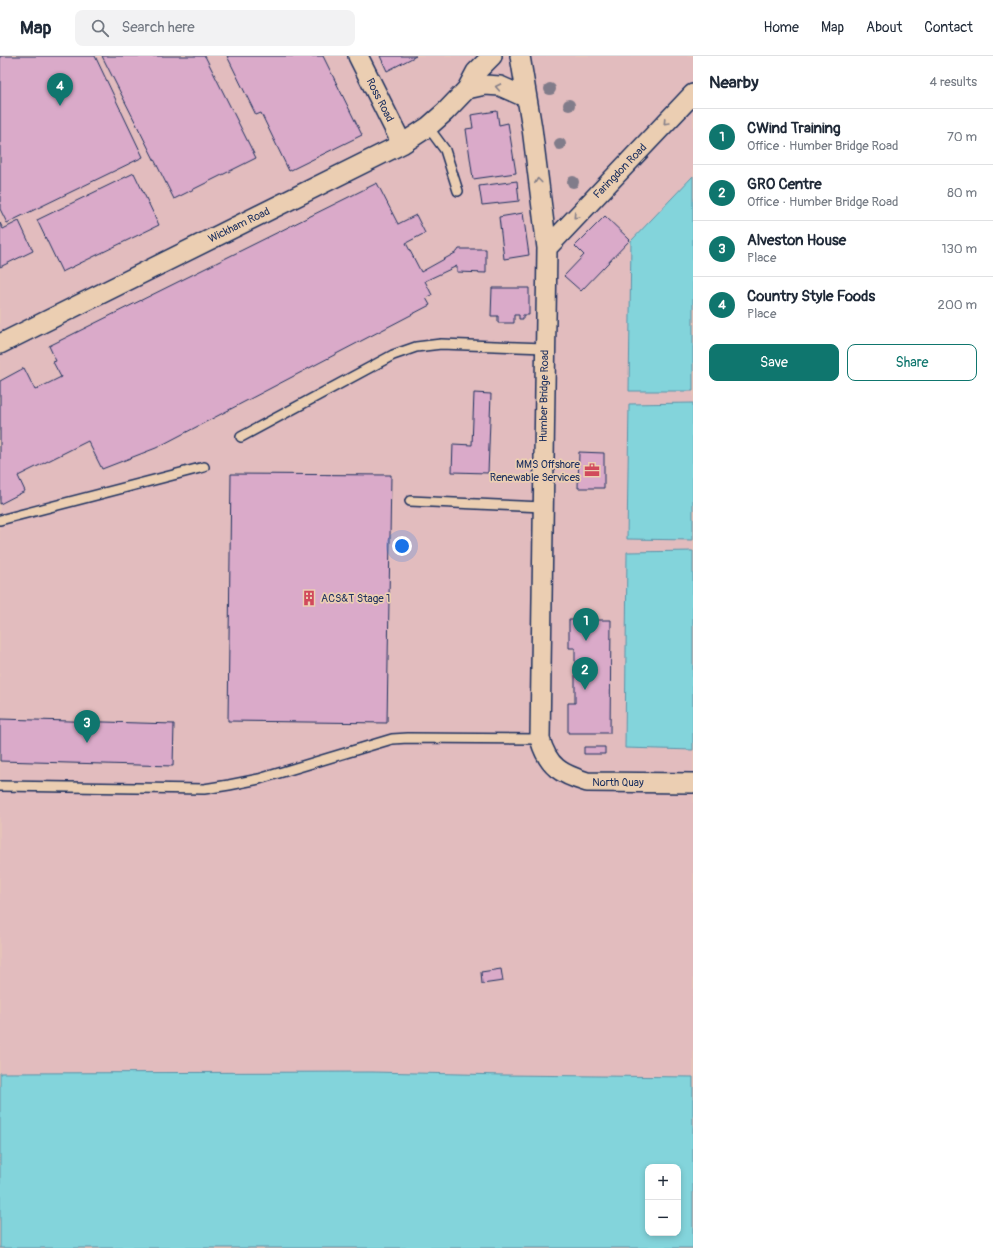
<!DOCTYPE html>
<html lang="en">
<head>
<meta charset="utf-8">
<style>
	body { margin:0; font-family:Pangolin,sans-serif; background:#f2f2f3; color:#1f2937 }
	.controls { position:absolute; right:12px; bottom:12px; display:grid; overflow:hidden; border-radius:8px; box-shadow:0 2px 6px #0003 }
	.controls button { width:36px; height:36px; display:grid; place-items:center; padding:0; border:0; border-bottom:1px solid #e0e1e3; background:#fff; color:#1f2937; font:20px sans-serif }
	.you { position:absolute; left:402px; top:490px; width:14px; height:14px; margin:-10px; border:3px solid #fff; border-radius:50%; background:#1a73e8; box-shadow:0 0 0 6px #1a73e833 }
	.badge { display:grid; place-items:center; width:26px; height:26px; border-radius:50%; background:#0f766e; color:#fff; font-size:13px; font-weight:700 }
	.pin { position:absolute; translate:-50% -33px; filter:drop-shadow(0 1px 2px #0008) }
	.pin::after { content:''; position:absolute; top:21px; width:14px; height:12px; background:inherit; clip-path:polygon(0 0,100% 0,50% 100%) }
	.list { margin:0; padding:0; list-style:none }
	h2 { display:flex; justify-content:space-between; align-items:center; height:52px; margin:0; padding:0 16px; font-size:17px }
	h2 small { font-size:13px; font-weight:400; color:#747a83 }
	.list li { display:grid; grid-template-columns:26px 1fr auto; gap:12px; align-items:center; box-sizing:border-box; height:56px; padding:0 16px; border-top:1px solid #e0e1e3 }
	.list b { display:block; font-size:15px; white-space:nowrap }
	.list p { margin:0; font-size:13px; white-space:nowrap; color:#747a83 }
	.list em { font-size:13px; font-style:normal; color:#747a83 }
	.actions { display:flex; gap:8px; padding:12px 16px }
	.actions a { flex:1; padding:9px 0; border:1px solid #0f766e; border-radius:8px; text-align:center; font-size:14px; color:#0f766e }
	.actions .main { background:#0f766e; color:#fff }
	.icon { flex:none; width:22px; height:22px; fill:none; stroke:currentColor; stroke-width:2; stroke-linecap:round; stroke-linejoin:round }
	.map { position:relative; flex:none; width:693px; height:1192px; overflow:hidden }
	header { display:flex; align-items:center; gap:24px; box-sizing:border-box; height:56px; padding:0 20px; background:#fff; border-bottom:1px solid #e0e1e3 }
	header strong { font-size:19px }
	nav { display:flex; gap:22px; margin-inline-start:auto; font-size:14px }
	.search { width:280px; height:36px; background:#f2f2f3; display:flex; align-items:center; gap:10px; box-sizing:border-box; padding:0 14px; border-radius:8px; color:#747a83; font-size:15px }
	main { display:flex }
	aside { flex:1; background:#fff }
	.map>svg:first-child { display:block }
	.built { fill:#e2bcbe }
	.water { fill:#83d4db; stroke:#5992a9; fill-rule:evenodd }
	.building { fill:#daaac9; stroke:#1b2f5e }
	.lines { fill:none; stroke-linecap:round; stroke-linejoin:round }
	.service-casing { stroke:#1b2f5e; stroke-width:12 }
	.minor-casing { stroke:#1b2f5e; stroke-width:22 }
	.service { stroke:#ebceb2; stroke-width:9 }
	.minor { stroke:#ebceb2; stroke-width:19 }
	.tree { fill:#817c8a }
	.oneway { stroke:#837e88 }
	.labels { text-anchor:middle; dominant-baseline:central; stroke-width:3.5; stroke-linejoin:round; paint-order:stroke }
	.street-label { font-size:11px; fill:#1b2f5e; stroke:#ebceb2 }
	.poi-label { font-size:11px; fill:#1b2f5e; stroke:#ebceb2; text-anchor:end }
</style>
</head>
<body>
<header>
<strong>Map</strong>
<div class="search"><svg class="icon" aria-label="search" viewBox="0 0 24 24"><circle cx="10" cy="10" r="6"/><path d="M15 15l6 6"/></svg>Search here</div>
<nav><a>Home</a><a>Map</a><a>About</a><a>Contact</a></nav>
</header>
<main>
<div class="map">
<svg width="693" height="1192" viewBox="0 0 693 1192">
	<rect width="100%" height="100%" fill="#e6c3b9"/>
	<filter id="ink" filterUnits="userSpaceOnUse"><feTurbulence type="fractalNoise" baseFrequency=".025" numOctaves="2"/><feDisplacementMap in="SourceGraphic" scale="8" xChannelSelector="R" yChannelSelector="G"/><feConvolveMatrix kernelMatrix="1 2 1 2 8 2 1 2 1" color-interpolation-filters="sRGB"/></filter>
	<g filter="url(#ink)">
		<path class="built" d="M0,0h693v120l-62,65 -2,150h64v12l-64,1 -2,135 66,1v11l-66,1 -2,196 68,2v327l-189,-2 -132,-3 -372,1z"/>
		<path class="water" d="M693,120v215h-64l2,-150z
			M693,347v137l-66,-1 2,-135z
			M693,495v199l-68,-2 2,-196z
			M372,1016l132,3 189,2v171h-693v-175zM648,1111h30v66h-30z"/>
		<path class="building" d="M0,0h95l48,101 -136,66 -7,-14z
			M102,0h103l51,102 -82,41z
			M227,0h96l39,79 -73,36 -28,-58 -5,2z
			M380,0h36l-29,15z
			M497,55l2,14 9,-2 8,50 -43,6 -7,-50 7,-1 -2,-13z
			M134,117l25,52 -97,47 -25,-52z
			M517,125l2,20 -37,4 -3,-19z
			M377,127l21,41 18,-9 9,18 -19,10 15,29 36,-20 2,-3h27v24l-29,-1v-6l-32,15 7,14 -6,3 4,7 -274,143 -54,21 -14,-28 -70,35 7,15 -25,13v-123l24,-13 11,22 26,-13 -8,-15 3,-1 -7,-15z
			M523,157l6,42 -25,4 -5,-42z
			M605,160l25,24 -49,51 -17,-15 20,-21 -9,-9z
			M19,165l14,30 -33,16v-44l3,6z
			M492,232h37v27h-6v4h-4v-4h-5v8h-16v-7h-7z
			M474,337l17,1 -3,79 -36,-1 1,-28 19,1z
			M579,396l25,1v35h-26z
			M231,418l160,1 -4,248 -159,-2z
			M569,564h42l-1,113h-42v-30h7v-55h-6z
			M0,663l174,5 -1,42 -173,-5z
			M584,691h21v7h-21z
			M501,913l2,12 -21,3 -1,-12z"/>
		<g class="lines">
			<g class="service-casing">
				<path id="service" d="M428,71l17,23 13,41
					M241,381l152,-82 23,-8 25,-3 104,4
					M410,445l133,6
					M0,464l204,-53
					M0,730l204,3 25,-4 30,-6 133,-40 16,-1 132,1"/>
			</g>
			<g class="minor-casing">
				<path id="minor" d="M358,0l44,88
					M520,0l12,72 15,120 -7,491c8,28 21,35 47,43l106,1
					M467,33l18,-4 15,1 27,12
					M547,192l146,-154
					M0,288l402,-200 26,-17 17,-15 22,-23 9,-17 16,-16"/>
			</g>
			<use href="#service" class="service"/>
			<use href="#minor" class="minor"/>
		</g>
		<g class="tree">
			<circle cx="550" cy="33" r="6"/>
			<circle cx="569" cy="49" r="6"/>
			<circle cx="560" cy="88" r="6"/>
			<circle cx="573" cy="126" r="6"/>
		</g>
		<defs><path id="oneway-chevron" d="M-2-3.5L2.5 0L-2 3.5" fill="none" stroke-width="1.6" stroke-linecap="round" stroke-linejoin="round"/></defs>
		<g class="oneway">
			<use href="#oneway-chevron" transform="translate(498 31) rotate(-169)"/>
			<use href="#oneway-chevron" transform="translate(666 66) rotate(134)"/>
			<use href="#oneway-chevron" transform="translate(538 125) rotate(-97)"/>
			<use href="#oneway-chevron" transform="translate(576 160) rotate(134)"/>
		</g>
	</g>
	<defs>
		<g id="office-bare" transform="scale(1.2)"><path d="M-6-3h4V-5.5h4V-3h4V5H-6ZM-1-4.5V-3h2v-1.5ZM-6 0V1H6V0Z" fill="#d1495b" stroke="#ebceb2" stroke-width="2.5" paint-order="stroke"/></g>
		<g id="building-bare" transform="scale(1.2)"><path d="M-4-6H4V6H1V3H-1V6H-4ZM-2.5-4.3h1.7v1.8h-1.7ZM.8-4.3h1.7v1.8H.8ZM-2.5-1h1.7V.8h-1.7ZM.8-1h1.7V.8H.8Z" fill="#d1495b" stroke="#ebceb2" stroke-width="2.5" paint-order="stroke"/></g>
	</defs>
	<g fill-rule="evenodd">
		<use href="#office-bare" x="592" y="414"/>
		<use href="#building-bare" x="309" y="542"/>
	</g>
	<g class="labels">
		<g class="street-label">
			<text transform="translate(380 44) rotate(63)">Ross Road</text>
			<text transform="translate(620 115) rotate(-46)">Faringdon Road</text>
			<text transform="translate(239 169) rotate(-26)">Wickham Road</text>
			<text transform="translate(544 340) rotate(-89)">Humber Bridge Road</text>
			<text x="618" y="726">North Quay</text>
		</g>
		<g class="poi-label">
			<text x="580" y="408">MMS Offshore<tspan x="580" dy="13">Renewable Services</tspan></text>
			<text x="321" y="542" text-anchor="start">ACS&amp;T Stage 1</text>
		</g>
	</g>
</svg>
<div class="controls">
<button>+</button>
<button>−</button>
</div>
<div class="you"></div>
<div class="pin badge" style="left:586px;top:585px">1</div>
<div class="pin badge" style="left:585px;top:634px">2</div>
<div class="pin badge" style="left:87px;top:687px">3</div>
<div class="pin badge" style="left:60px;top:50px">4</div>
</div>
<aside>
<h2>Nearby<small>4 results</small></h2>
<ul class="list">
<li><span class="badge">1</span><div><b>CWind Training</b><p>Office · Humber Bridge Road</p></div><em>70 m</em></li>
<li><span class="badge">2</span><div><b>GRO Centre</b><p>Office · Humber Bridge Road</p></div><em>80 m</em></li>
<li><span class="badge">3</span><div><b>Alveston House</b><p>Place</p></div><em>130 m</em></li>
<li><span class="badge">4</span><div><b>Country Style Foods</b><p>Place</p></div><em>200 m</em></li>
</ul>
<div class="actions"><a class="main">Save</a><a>Share</a></div>
</aside>
</main>
</body>
</html>
